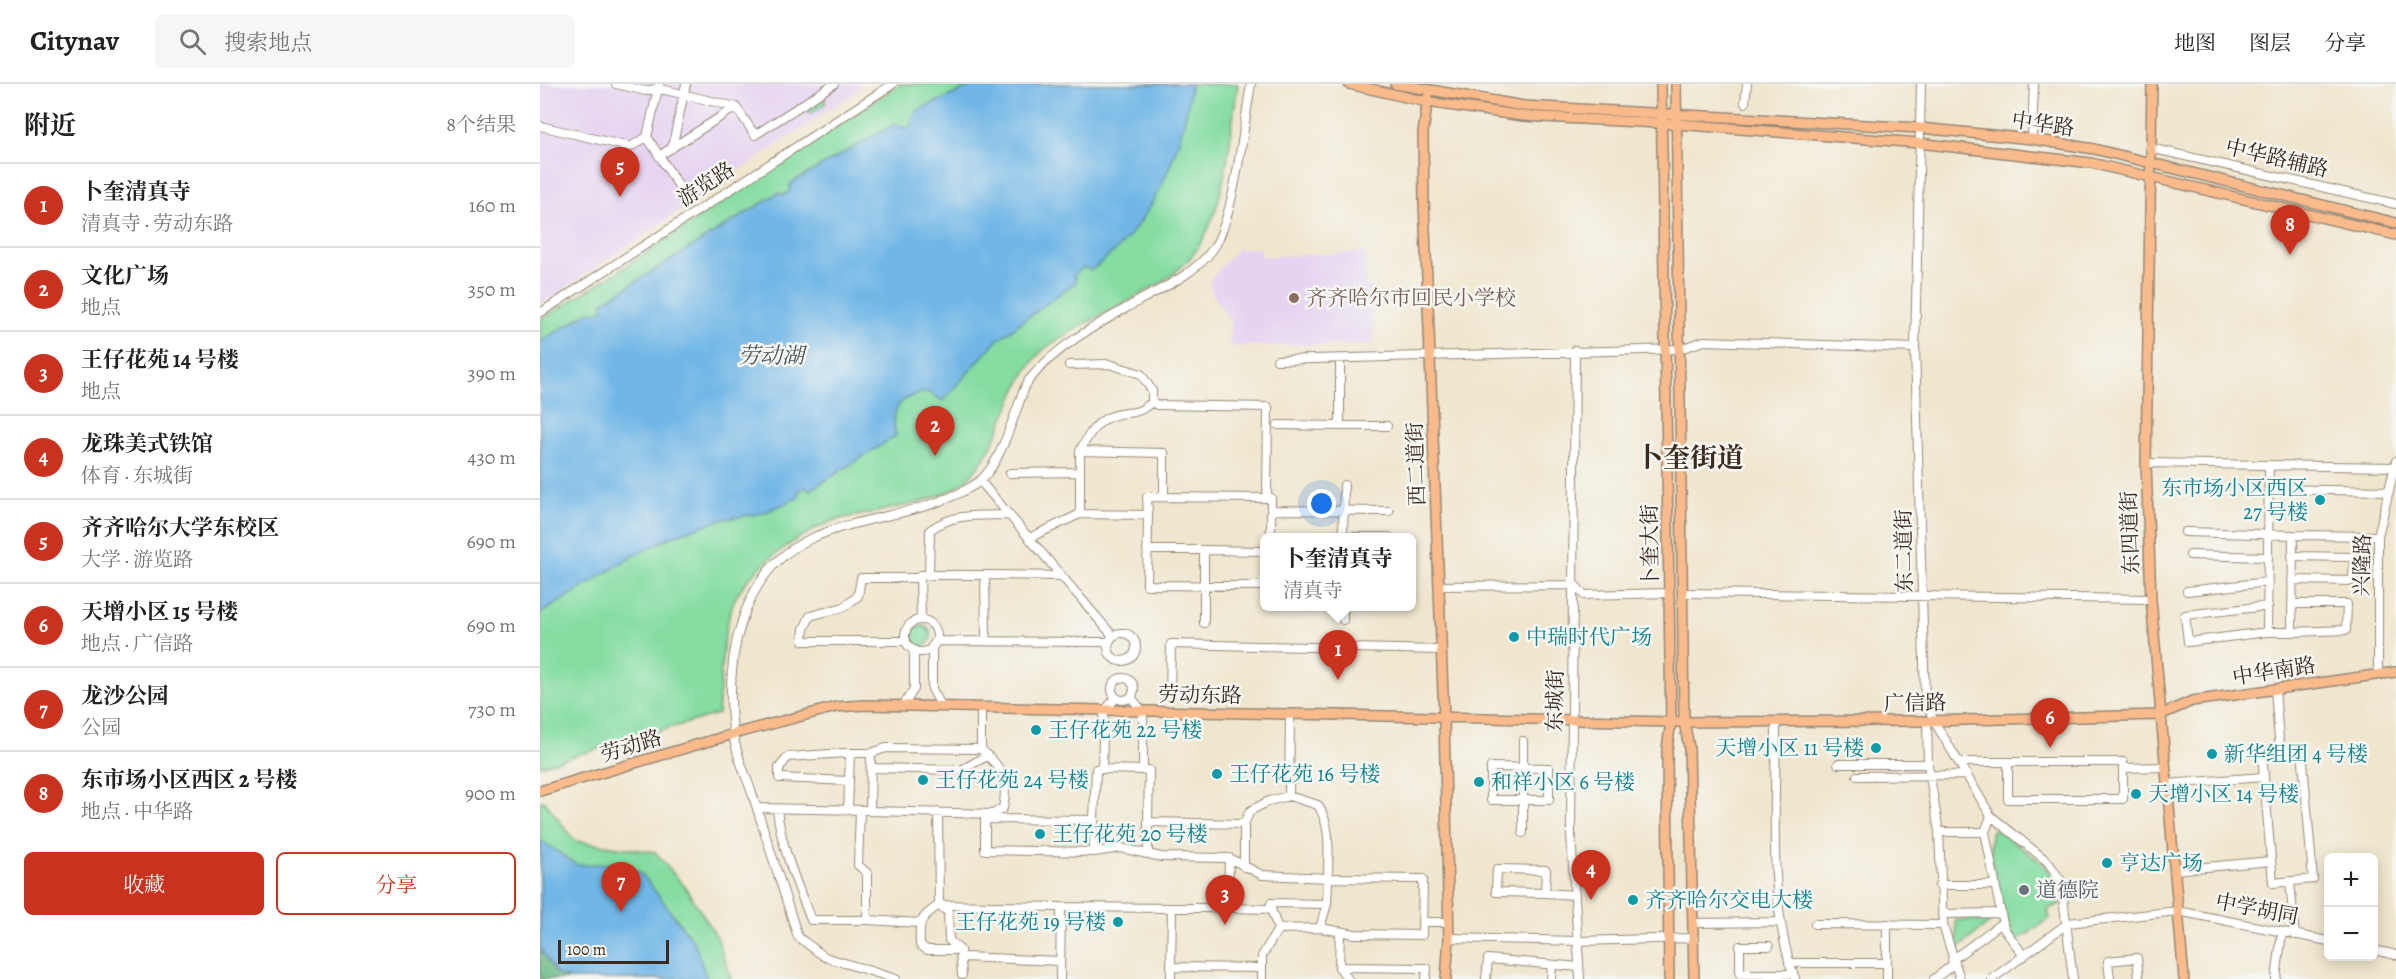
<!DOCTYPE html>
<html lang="zh">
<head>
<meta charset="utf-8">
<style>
	body { margin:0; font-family:Alegreya,"Noto Serif SC",serif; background:#f6f6f6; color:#222 }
	.controls { position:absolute; right:18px; bottom:18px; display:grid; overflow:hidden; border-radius:9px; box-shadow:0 3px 15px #0003 }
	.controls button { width:54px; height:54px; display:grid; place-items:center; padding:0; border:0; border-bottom:2px solid #e0e0e0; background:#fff; color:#222; font:30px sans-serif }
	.scale { position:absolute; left:18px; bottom:15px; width:111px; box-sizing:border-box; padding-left:6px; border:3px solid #3b2a1e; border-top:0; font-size:16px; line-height:21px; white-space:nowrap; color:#3b2a1e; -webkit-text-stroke:4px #f6f6f2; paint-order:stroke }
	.you { position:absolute; left:782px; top:420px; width:21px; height:21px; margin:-15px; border:4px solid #fff; border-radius:50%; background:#1a73e8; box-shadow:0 0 0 9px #1a73e833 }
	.badge { display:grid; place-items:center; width:39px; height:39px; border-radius:50%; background:#c8321e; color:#fff; font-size:20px; font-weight:700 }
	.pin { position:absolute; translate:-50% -50px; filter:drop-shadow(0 2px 3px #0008) }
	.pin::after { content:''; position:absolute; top:32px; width:21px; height:18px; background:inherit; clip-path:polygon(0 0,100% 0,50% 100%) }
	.popup { position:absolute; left:720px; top:449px; width:156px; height:78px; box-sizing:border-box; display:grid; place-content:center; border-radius:9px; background:#fff; filter:drop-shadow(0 2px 4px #0005); font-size:20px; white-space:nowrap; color:#767676 }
	.popup b { font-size:22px; color:#222 }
	.popup::after { content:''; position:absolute; left:50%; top:100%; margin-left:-12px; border:12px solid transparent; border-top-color:#fff }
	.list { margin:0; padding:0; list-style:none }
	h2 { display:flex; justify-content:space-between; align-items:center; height:78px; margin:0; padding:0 24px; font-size:26px }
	h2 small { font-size:20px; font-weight:400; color:#767676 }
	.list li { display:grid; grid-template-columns:39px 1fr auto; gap:18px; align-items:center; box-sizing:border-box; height:84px; padding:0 24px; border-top:2px solid #e0e0e0 }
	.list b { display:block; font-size:22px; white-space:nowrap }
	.list p { margin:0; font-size:20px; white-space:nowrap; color:#767676 }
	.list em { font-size:20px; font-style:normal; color:#767676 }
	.actions { display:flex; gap:12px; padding:18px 24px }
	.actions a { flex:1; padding:14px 0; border:2px solid #c8321e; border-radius:9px; text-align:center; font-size:21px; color:#c8321e }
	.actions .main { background:#c8321e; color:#fff }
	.icon { flex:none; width:33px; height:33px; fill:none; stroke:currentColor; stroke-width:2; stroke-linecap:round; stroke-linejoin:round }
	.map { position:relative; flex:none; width:1856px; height:895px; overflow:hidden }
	header { display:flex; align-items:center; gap:36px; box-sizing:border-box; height:84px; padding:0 30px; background:#fff; border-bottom:2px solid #e0e0e0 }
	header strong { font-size:28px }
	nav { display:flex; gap:33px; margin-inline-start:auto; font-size:21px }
	.search { width:420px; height:54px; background:#f6f6f6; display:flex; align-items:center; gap:15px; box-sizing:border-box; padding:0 21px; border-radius:9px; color:#767676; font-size:22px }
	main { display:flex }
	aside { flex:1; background:#fff }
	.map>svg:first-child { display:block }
	.built { fill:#e5d3f1 }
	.green { fill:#85dda2; stroke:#608460; stroke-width:1.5 }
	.forest { fill:#6cbc88; stroke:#547353; stroke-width:1.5 }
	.water { fill:#6fb6e6; stroke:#557082; stroke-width:1.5 }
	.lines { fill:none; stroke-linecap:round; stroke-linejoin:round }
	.minor-casing { stroke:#968876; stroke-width:10 }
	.major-casing { stroke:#968876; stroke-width:12 }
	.minor { stroke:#fff; stroke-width:8 }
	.major { stroke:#fabb8c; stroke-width:9 }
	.education-dot { fill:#8d6e63; stroke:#f6f6f2; stroke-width:2 }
	.culture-dot { fill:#0f9aa8; stroke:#f6f6f2; stroke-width:2 }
	.worship-dot { fill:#6b7280; stroke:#f6f6f2; stroke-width:2 }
	.labels { text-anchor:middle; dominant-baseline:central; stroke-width:5; stroke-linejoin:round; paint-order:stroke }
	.street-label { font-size:21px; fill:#3b2a1e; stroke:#f6f6f2 }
	.education-label { font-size:21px; fill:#785e54; stroke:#f6f6f2; text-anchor:start }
	.culture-label { font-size:21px; fill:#0d838f; stroke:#f6f6f2; text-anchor:start }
	.worship-label { font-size:21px; fill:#5b616d; stroke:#f6f6f2; text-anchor:start }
	.water-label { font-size:22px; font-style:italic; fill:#4b545a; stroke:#f6f6f2 }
	.district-label { font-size:27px; font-weight:bold; fill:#3b2a1e; stroke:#f6f6f2 }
</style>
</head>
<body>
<header>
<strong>Citynav</strong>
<div class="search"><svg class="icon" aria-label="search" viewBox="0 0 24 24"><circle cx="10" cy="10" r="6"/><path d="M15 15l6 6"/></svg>搜索地点</div>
<nav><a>地图</a><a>图层</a><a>分享</a></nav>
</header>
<main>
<aside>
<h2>附近<small>8个结果</small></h2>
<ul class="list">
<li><span class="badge">1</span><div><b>卜奎清真寺</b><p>清真寺 · 劳动东路</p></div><em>160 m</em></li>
<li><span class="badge">2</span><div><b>文化广场</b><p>地点</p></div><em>350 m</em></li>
<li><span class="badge">3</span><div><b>王仔花苑 14 号楼</b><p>地点</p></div><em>390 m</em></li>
<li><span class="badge">4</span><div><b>龙珠美式铁馆</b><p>体育 · 东城街</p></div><em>430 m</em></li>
<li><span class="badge">5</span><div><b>齐齐哈尔大学东校区</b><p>大学 · 游览路</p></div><em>690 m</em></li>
<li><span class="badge">6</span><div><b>天增小区 15 号楼</b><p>地点 · 广信路</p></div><em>690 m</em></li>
<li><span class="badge">7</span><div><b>龙沙公园</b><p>公园</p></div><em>730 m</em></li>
<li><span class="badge">8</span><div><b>东市场小区西区 2 号楼</b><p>地点 · 中华路</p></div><em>900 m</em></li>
</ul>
<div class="actions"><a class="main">收藏</a><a>分享</a></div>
</aside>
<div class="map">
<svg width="1856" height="895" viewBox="0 0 1856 895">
	<rect width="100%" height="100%" fill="#f6f6f2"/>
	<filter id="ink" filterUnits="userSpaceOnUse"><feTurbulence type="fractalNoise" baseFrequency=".0167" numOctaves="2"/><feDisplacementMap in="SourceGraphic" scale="12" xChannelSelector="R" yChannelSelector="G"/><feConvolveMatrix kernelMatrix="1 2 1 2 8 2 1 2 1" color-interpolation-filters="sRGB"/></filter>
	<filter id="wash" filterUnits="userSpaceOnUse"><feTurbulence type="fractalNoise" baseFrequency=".008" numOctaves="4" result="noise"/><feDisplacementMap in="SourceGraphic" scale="24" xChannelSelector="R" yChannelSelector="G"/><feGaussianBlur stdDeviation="1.35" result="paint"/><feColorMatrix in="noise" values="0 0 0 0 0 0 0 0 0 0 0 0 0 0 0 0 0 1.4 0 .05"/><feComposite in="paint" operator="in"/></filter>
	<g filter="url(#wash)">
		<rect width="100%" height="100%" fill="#f0e6ce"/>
		<path class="built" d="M0,0h318l2,5 -320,216z
			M720,164v9l106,-5v34h6l1,58 -143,2v-25l-18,-28 -3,-12 28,-32z"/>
		<path class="green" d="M360,0h338c-9,53 -11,126 -44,169 -17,23 -45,37 -70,50 -19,10 -73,37 -85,51 -32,35 -40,104 -79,131 -28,18 -67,23 -99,30 -10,2 -22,3 -31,7 -33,14 -86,49 -98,84 -11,34 -11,73 -14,108l-178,52v-446l74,-46z
			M281,10l5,9 -16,11 -6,-9z
			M371 552a10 10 0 1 1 20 0a10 10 0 1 1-20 0Z
			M0,717l5,1 30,39 80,11 30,35 32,50 14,42h-191z
			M1452,746h6l48,36 6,10 9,28 -13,5 2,9 -34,24c-11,-18 -31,-93 -24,-112z
			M1454,835l-37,30 -1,-29z"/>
		<path class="forest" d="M0,864l16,25 14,6h-30z"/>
		<path class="water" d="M436,0h215c-6,54 -30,118 -68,159 -9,10 -21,18 -31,27l-9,-2 -9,7 2,7 -80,59 -53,60 -15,-9c-27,4 -39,15 -32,44l-86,54 -5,-3 -6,4 -1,7 -35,15 -43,7 -47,16 -40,20 -93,58v-272l50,-31 8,1 5,-3v-7l175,-109 6,2 5,-3 2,-9 104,-59 14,5 7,-18z
			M0,756l37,25 44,-2 21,11 52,68 13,37h-137l-14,-5 -16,-26z"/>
	</g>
	<g filter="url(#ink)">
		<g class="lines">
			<g class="minor-casing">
				<path id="minor" d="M76,0l30,7 11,-3 79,19
					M119,0l-12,53 41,63
					M1381,0l-6,264 10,351 9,22 57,95 57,46 13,19 12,98
					M1205,19l2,-19
					M196,23l19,28 79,-51
					M0,42l90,21 17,-10
					M1492,55l2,-55
					M132,64l14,-64
					M1610,64l246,56
					M119,72l77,-49
					M0,229l353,-229
					M1035,266l-4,484 9,145
					M737,276l403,-11 24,-8 211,7
					M529,281l40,-1 32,10 11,17v11
					M738,341l62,1v-67
					M800,342h47
					M540,367c7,-14 16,-30 32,-35 20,-7 21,2 40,-14l5,3 111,2 -1,91
					M1606,379l249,4
					M470,389l70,-1
					M441,398l132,154
					M1729,405l120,2
					M731,426l118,1
					M540,430v-63l84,2v44
					M608,431l-1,-18 124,1v40
					M1645,448l108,3 -1,97h-25l2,-167
					M1753,451l85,1
					M731,453h118
					M489,454l51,-24 68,1 -1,70 117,1
					M803,454l1,-53
					M607,466h57v73
					M664,466l60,1
					M1650,471l78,2
					M389,491l1,-45c24,-18 51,-14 80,-15
					M1752,496l61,1 1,-24 -62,-1
					M899,502l136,-1 9,10 85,-2
					M1647,507l81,-9
					M1142,509l469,6
					M381,536l-1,-45h65
					M803,536v-14
					M365 552a16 16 0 1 1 32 0a16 16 0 1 1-32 0Z
					M1727,548l-79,10 -3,-27 83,-9
					M1752,548l54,-2 1,-26h-55
					M568 563a14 14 0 1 1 28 0a14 14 0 1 1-28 0Z
					M366,557h-103l1,-12 6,-13 34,-9 14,-11 3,-18h59
					M395,557l174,1
					M446,557l-1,-66 77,1
					M392,562v43l10,18
					M1838,589v-137l18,-75
					M572 605a11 11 0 1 1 22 0a11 11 0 1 1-22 0Z
					M1735,605l5,63
					M630,611l1,-51 270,6
					M591,613l12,15v58h6l-1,52
					M363,622l11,-17v-39
					M441,624v41c22,21 28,28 22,59l-18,11v31l109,2
					M1387,637l1,43 11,68
					M1236,638c0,80 -9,182 19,257
					M441,665l-95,-1 -15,5 -1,58 124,3
					M1762,666l11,129 -40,4 -11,-130z
					M310,669l-1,28 -70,-3v-10l9,-11 57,-4h26
					M1419,678h164v37h-115v-36
					M1298,680h90
					M951,683l58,1v32h-58z
					M331,684l90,2 26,-14
					M1583,684l42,-1
					M562,685l41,1
					M1317,692l109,-1
					M1626,700l98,-7
					M749,712l1,-81
					M217,724l108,2
					M237,725c4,38 20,75 34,111h56
					M308,726l1,-29
					M320,726l-2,55 9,8v47l53,3
					M398,728l1,93 9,7 1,28 11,10 2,25
					M1451,732l-6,16 19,97 20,27
					M445,735l109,1v32l27,-4 40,9 68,1 33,17 66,3c0,-25 4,-51 -10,-73l-29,-9 -20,5 -19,10 -6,13v43
					M554,736l2,-51h6l2,-58 12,-13
					M983,749v-92
					M608,769v-31l96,2
					M689,774l-1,50 43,1v-6l56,1
					M1634,786l97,-9
					M788,794l95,1 -1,56 -67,-1 -35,-6 7,-24z
					M1750,797l5,54
					M1399,801h56
					M1005,809l-49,-1 1,-23 49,1 -1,23 30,2
					M521,823l111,1
					M731,825l7,20 42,-1
					M1402,830l59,-1
					M882,838h26
					M1153,839l88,-1
					M1275,840l128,1 -4,-93h46
					M1347,840v55
					M1403,841l17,54
					M800,848l-1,35 9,12
					M909,854l129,3 116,-3
					M1229,862h-29v28h53
					M420,866h-33l-7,-5c-1,-24 -1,-26 19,-40l122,2 -1,72
					M1834,866l22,5
					M422,873l98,4
					M1412,876l51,-38
					M1249,879h98
					M631,883l1,-59h56
					M799,883l88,1 -1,11
					M356,895l-71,-22 -27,-20c-15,-47 -30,-94 -45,-141 -7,-21 -18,-43 -20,-65 -8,-70 6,-159 77,-192 52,-24 111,-23 161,-52 26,-14 37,-55 47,-81 3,-9 6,-19 11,-26 30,-37 75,-59 115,-82 25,-13 52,-26 69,-49 21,-29 31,-126 38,-165
					M631,895v-12l91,1
					M722,895v-23l16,-27
					M946,895l2,-20 91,8
					M1011,895l1,-14
					M1394,895l20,-15
					M1452,895l76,-56 110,-12 150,30
					M1570,895l-2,-18 29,-3 2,21
					M1736,895l6,-47"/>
			</g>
			<g class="major-casing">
				<path id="major" d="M809,0l78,18 96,14 154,8 242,19 172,20 305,72
					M855,0l129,22 396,22 112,11 62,10 302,74
					M1121,0l10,638 -4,27 2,230
					M1136,0l8,638 5,25 5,232
					M1612,0l-6,379 5,136 33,380
					M888,13l-5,36 1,68 20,518 5,219 -3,41
					M0,707l193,-57 103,-27 29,-2 806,17 256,-1 233,-6 32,-14 204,-29"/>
			</g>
			<use href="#minor" class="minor"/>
			<use href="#major" class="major"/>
		</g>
	</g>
	<circle class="education-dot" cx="754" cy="214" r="6"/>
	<g class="culture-dot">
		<circle cx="1780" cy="416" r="6"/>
		<circle cx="974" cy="553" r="6"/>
		<circle cx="496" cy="646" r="6"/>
		<circle cx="1336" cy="664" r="6"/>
		<circle cx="1672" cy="670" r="6"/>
		<circle cx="677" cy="690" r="6"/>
		<circle cx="383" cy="696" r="6"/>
		<circle cx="939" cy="698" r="6"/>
		<circle cx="1596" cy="710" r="6"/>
		<circle cx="500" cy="750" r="6"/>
		<circle cx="1567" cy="779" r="6"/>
		<circle cx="1093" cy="816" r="6"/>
		<circle cx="578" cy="838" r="6"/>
	</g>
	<circle class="worship-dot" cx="1484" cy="806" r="6"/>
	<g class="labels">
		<g class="street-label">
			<text transform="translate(1503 40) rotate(8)">中华路</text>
			<text transform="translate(1737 74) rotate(13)">中华路辅路</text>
			<text transform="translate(166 100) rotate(-33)">游览路</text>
			<text transform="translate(876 380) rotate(-92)">西二道街</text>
			<text transform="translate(1590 449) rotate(-92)">东四道街</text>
			<text transform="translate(1110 462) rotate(-91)">卜奎大街</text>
			<text transform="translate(1364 467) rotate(-91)">东二道街</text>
			<text transform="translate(1822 481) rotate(-88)">兴隆路</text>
			<text transform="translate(1734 587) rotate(-9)">中华南路</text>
			<text transform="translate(660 611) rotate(1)">劳动东路</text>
			<text transform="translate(1015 617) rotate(-89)">东城街</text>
			<text transform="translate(1375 619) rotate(-1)">广信路</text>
			<text transform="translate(91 662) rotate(-17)">劳动路</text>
			<text transform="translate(1717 825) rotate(11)">中学胡同</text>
		</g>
		<g class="education-label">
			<text x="766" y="214">齐齐哈尔市回民小学校</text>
		</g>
		<g class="culture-label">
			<text x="1768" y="404" text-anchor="end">东市场小区西区<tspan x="1768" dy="24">27 号楼</tspan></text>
			<text x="986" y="553">中瑞时代广场</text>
			<text x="508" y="646">王仔花苑 22 号楼</text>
			<text x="1324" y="664" text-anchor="end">天增小区 11 号楼</text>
			<text x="1684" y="670">新华组团 4 号楼</text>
			<text x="689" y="690">王仔花苑 16 号楼</text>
			<text x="395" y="696">王仔花苑 24 号楼</text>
			<text x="951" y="698">和祥小区 6 号楼</text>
			<text x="1608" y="710">天增小区 14 号楼</text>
			<text x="512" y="750">王仔花苑 20 号楼</text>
			<text x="1579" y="779">亨达广场</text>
			<text x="1105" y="816">齐齐哈尔交电大楼</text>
			<text x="566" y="838" text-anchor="end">王仔花苑 19 号楼</text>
		</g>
		<g class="worship-label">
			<text x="1496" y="806">道德院</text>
		</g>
		<g class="water-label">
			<text x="231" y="272">劳动湖</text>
		</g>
		<g class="district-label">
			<text x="1150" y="374">卜奎街道</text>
		</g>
	</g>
</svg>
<div class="controls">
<button>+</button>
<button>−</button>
</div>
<div class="scale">100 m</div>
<div class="you"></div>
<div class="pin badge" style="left:798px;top:596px">1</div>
<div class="popup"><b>卜奎清真寺</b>清真寺</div>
<div class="pin badge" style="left:395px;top:372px">2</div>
<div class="pin badge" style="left:685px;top:841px">3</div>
<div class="pin badge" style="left:1051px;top:816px">4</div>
<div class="pin badge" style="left:80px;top:113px">5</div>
<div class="pin badge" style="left:1510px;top:664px">6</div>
<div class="pin badge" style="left:81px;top:828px">7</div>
<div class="pin badge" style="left:1750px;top:171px">8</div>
</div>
</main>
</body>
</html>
